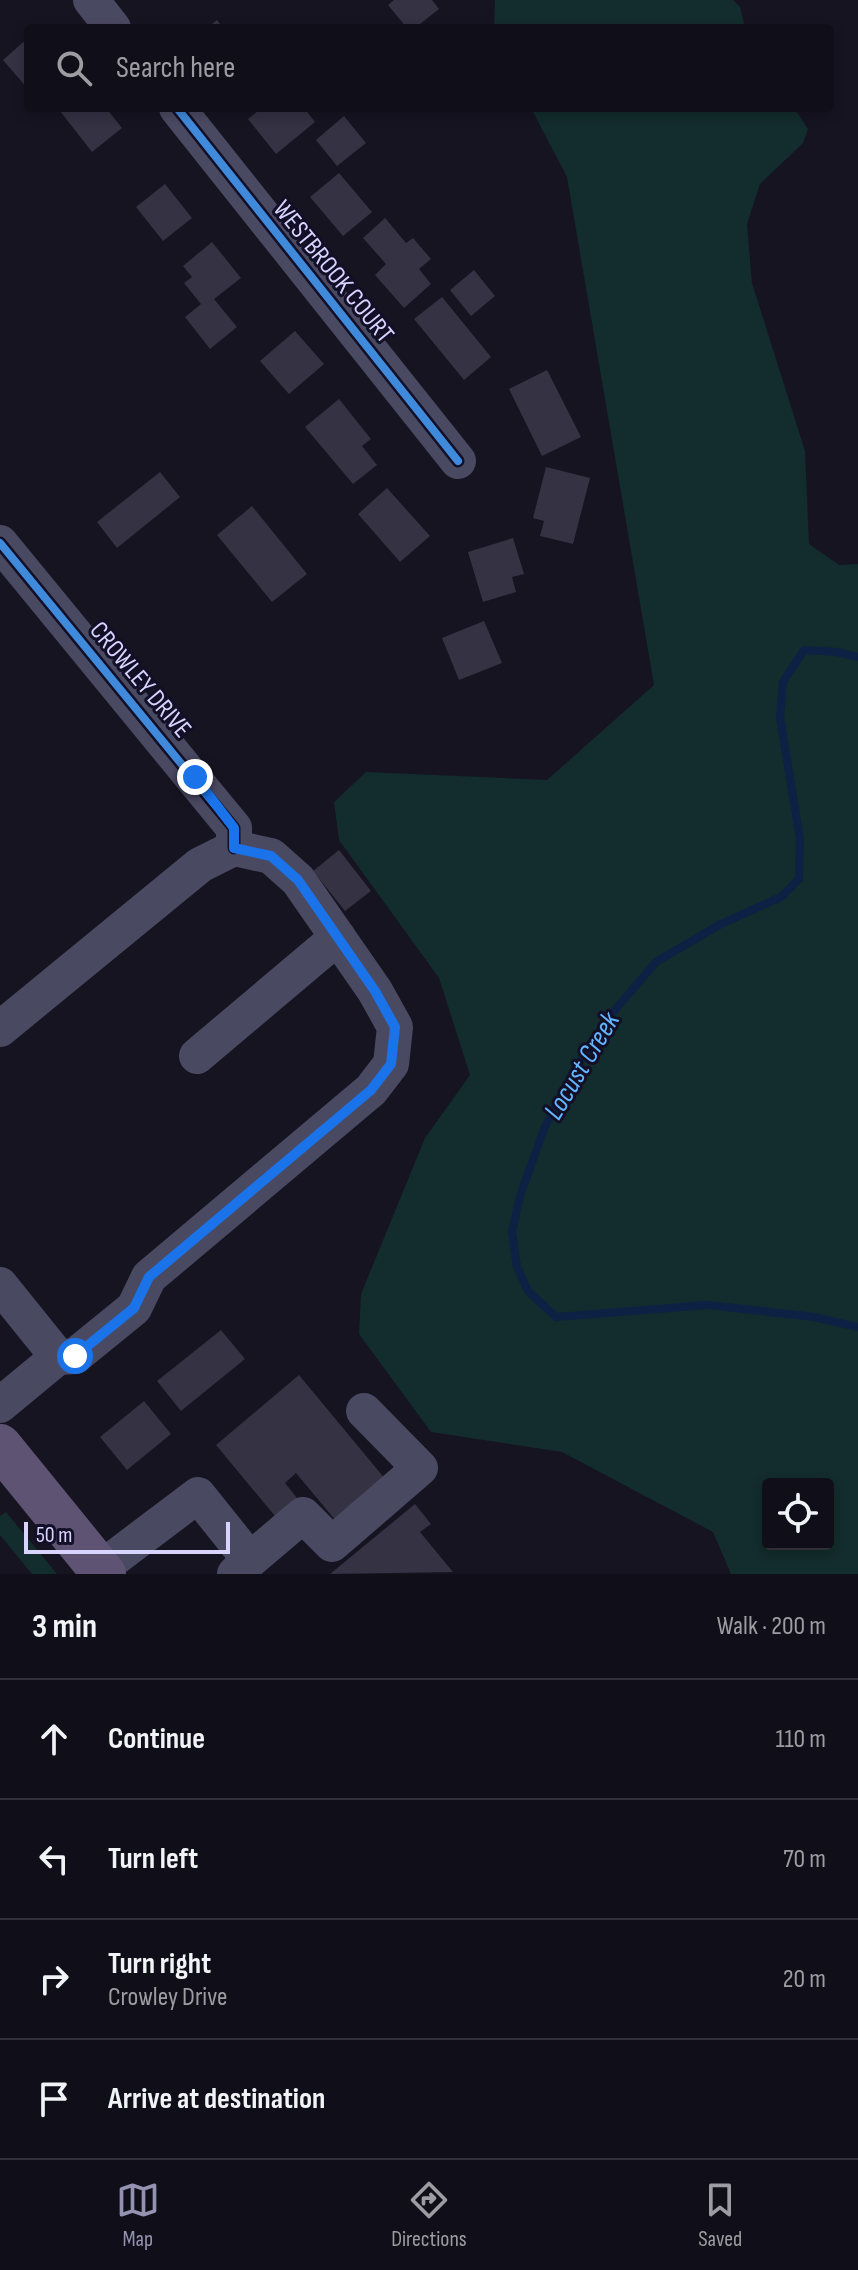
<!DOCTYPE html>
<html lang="en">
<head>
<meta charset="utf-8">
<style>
	body { margin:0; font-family:"Sofia Sans Condensed",sans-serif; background:#191822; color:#f1f3f6 }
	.controls { position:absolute; right:24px; bottom:24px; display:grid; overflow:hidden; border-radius:8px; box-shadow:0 4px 12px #0003 }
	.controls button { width:72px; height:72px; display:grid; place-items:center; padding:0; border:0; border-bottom:2px solid #302f38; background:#100f19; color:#f1f3f6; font:40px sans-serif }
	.scale { position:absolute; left:24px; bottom:20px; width:206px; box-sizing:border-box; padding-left:8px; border:4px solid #d9d4ff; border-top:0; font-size:22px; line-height:28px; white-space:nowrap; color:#d9d4ff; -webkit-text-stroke:6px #130f26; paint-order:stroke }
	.stop { position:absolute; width:24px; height:24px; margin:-18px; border:6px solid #1a73e8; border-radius:50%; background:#fff }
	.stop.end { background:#1a73e8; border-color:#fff; box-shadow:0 2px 8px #0008 }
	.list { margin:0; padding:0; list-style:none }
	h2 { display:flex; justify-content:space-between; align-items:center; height:104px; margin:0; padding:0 32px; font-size:34px }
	h2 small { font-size:26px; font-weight:400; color:#9c9ca2 }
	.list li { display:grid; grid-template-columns:52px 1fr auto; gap:24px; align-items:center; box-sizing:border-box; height:120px; padding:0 32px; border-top:2px solid #302f38 }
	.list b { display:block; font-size:30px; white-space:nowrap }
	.list p { margin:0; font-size:26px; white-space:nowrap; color:#9c9ca2 }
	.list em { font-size:26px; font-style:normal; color:#9c9ca2 }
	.icon { flex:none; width:44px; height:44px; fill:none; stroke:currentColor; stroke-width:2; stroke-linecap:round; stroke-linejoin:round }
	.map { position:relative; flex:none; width:858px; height:1574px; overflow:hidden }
	.search { position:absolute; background:#100f19; box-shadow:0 4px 12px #0003; left:24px; right:24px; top:24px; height:88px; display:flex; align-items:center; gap:20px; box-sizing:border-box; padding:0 28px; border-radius:8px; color:#9c9ca2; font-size:30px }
	.sheet { height:584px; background:#100f19 }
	nav { display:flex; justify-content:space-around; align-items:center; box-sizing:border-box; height:112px; border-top:2px solid #302f38; background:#100f19; font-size:22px; color:#9c9ca2 }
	nav a { display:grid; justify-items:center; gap:4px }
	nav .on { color:#9591b1 }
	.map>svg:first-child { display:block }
	.green { fill:#132c2d; fill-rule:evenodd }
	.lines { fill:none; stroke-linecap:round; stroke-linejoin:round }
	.stream { stroke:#0d2144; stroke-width:8 }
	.building { fill:#343243 }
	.minor { stroke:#4a4962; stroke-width:36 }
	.major { stroke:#5e5373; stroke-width:44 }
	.cycleway-casing { stroke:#130f26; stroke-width:13 }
	.cycleway { stroke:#408adc; stroke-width:8 }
	.route { stroke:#1a73e8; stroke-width:10 }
	.labels { text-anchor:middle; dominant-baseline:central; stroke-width:6; stroke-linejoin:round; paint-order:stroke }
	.street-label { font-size:26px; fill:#d9d4ff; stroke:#130f26 }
	.water-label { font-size:28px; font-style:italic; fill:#62b6ff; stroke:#130f26 }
</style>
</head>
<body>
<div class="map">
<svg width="858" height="1574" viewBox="0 0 858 1574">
	<rect width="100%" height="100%" fill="#161421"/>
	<path class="green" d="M495,0h238l7,7 5,21h-251z
		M531,108h263l14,21 -5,14 -43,41 -13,40 5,59 53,168 4,93 30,21 19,-1v1010h-127l-18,-42 -151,-80 -131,-20 -72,-98 2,-40 64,-156 45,-63 -31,-97 -100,-138 -5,-38 32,-30 181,8 107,-95 -87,-508zM828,1484v60h-60v-60z
		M6,1512l51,62h-25l-32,-39v-19z"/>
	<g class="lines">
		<path class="stream" d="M858,657l-21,-5 -33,-2 -21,32 -3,35 20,122 -1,40 -18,18 -62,28 -63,37 -42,49 -40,59 -30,59 -24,67 -8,36 5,35 11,24 28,26 152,-12 106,12 44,10"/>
	</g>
	<path class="building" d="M394,0h38l7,9 -24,19h-8l-19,-23z
		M217,20l6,8h-16z
		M28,38v51l-25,-29z
		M64,108h42l16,20 -30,24 -32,-41z
		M262,108h42l11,14 -39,32 -28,-35z
		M344,116l22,27 -29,23 -21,-26z
		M339,173l33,39 -29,24 -33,-39z
		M165,184l27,34 -29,23 -27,-34z
		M385,218l21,25 7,-5 18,21 -12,10 12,15 -27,24 -29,-33 11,-11 -23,-26z
		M212,242l29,36 -27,21 23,28 -27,22 -25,-32 16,-13 -17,-21 8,-6 -9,-11z
		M474,270l21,26 -24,20 -21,-26z
		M442,297l49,60 -27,23 -50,-61z
		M295,331l29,33 -35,30 -29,-33z
		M547,370l34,67 -39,19 -33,-67z
		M339,399l32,40 -9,7 15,19 -24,19 -48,-57z
		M546,467l44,11 -17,66 -33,-8 4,-15 -11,-3z
		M160,472l20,25 -63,51 -20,-26z
		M387,488l43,48 -30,26 -42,-48z
		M252,506l55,68 -35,28 -55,-67z
		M513,538l11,36 -12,3 4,15 -33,10 -15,-50z
		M484,621l18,42 -43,17 -17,-42z
		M339,850l32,41 -26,20 -32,-40z
		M221,1330l24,29 -64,52 -24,-30z
		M299,1375l87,105 -50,41 -40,-48 -11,10 12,15 -22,18 -59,-71z
		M144,1401l27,33 -44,36 -27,-33z
		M415,1504l16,20 -11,8 33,40 -123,2z"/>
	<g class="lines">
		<path class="minor" d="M91,0l22,28
			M177,108l281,353
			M0,543l234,285v20
			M0,1029l200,-164 34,-17 37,8 27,24 77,111 20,36 -4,37 -20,26 -222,187 -15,31 -59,48 -17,1
			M197,1056l141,-119
			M0,1285l58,72 -58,48
			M250,1560l53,-45 29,29 88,-76 -56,-57
			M100,1569l98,-74 52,65 -15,14"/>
		<path class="major" d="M0,1446l104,128"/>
		<g class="cycleway-casing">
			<path id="cycleway" d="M177,108l281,353
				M0,543l234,285v20"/>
		</g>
		<use href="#cycleway" class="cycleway"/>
	</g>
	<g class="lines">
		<path class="route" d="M75,1356l59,-48 15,-31 222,-187 20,-26 4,-37 -20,-36 -77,-111 -27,-24 -37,-8v-20l-39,-51"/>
	</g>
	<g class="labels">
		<g class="street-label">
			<text transform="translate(333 272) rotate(51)">WESTBROOK COURT</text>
			<text transform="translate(140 680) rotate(50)">CROWLEY DRIVE</text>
		</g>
		<g class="water-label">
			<text transform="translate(582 1066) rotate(-59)">Locust Creek</text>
		</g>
	</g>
</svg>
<div class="controls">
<button><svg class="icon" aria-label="locate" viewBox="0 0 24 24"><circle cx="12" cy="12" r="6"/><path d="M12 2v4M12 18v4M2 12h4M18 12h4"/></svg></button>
</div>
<div class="scale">50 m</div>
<div class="stop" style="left:75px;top:1356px"></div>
<div class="stop end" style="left:195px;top:777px"></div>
<div class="search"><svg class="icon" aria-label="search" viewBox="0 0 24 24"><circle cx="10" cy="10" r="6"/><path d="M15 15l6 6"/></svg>Search here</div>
</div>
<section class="sheet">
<h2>3 min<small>Walk · 200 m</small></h2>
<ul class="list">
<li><svg class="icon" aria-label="ahead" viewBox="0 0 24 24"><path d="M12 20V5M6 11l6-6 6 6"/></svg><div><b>Continue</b></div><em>110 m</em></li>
<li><svg class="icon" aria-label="left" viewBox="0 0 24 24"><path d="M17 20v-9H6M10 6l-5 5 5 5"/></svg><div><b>Turn left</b></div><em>70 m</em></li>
<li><svg class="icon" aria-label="right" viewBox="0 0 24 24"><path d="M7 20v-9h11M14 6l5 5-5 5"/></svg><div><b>Turn right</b><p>Crowley Drive</p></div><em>20 m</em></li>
<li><svg class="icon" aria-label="arrive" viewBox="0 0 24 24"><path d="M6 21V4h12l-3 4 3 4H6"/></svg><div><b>Arrive at destination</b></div></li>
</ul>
</section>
<nav>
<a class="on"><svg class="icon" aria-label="map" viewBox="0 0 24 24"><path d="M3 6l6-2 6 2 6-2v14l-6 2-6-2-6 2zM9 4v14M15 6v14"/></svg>Map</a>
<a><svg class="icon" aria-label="directions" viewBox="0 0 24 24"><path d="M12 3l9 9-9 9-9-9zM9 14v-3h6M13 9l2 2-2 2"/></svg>Directions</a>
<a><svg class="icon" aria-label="saved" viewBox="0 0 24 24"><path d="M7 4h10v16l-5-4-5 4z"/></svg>Saved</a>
</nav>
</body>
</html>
